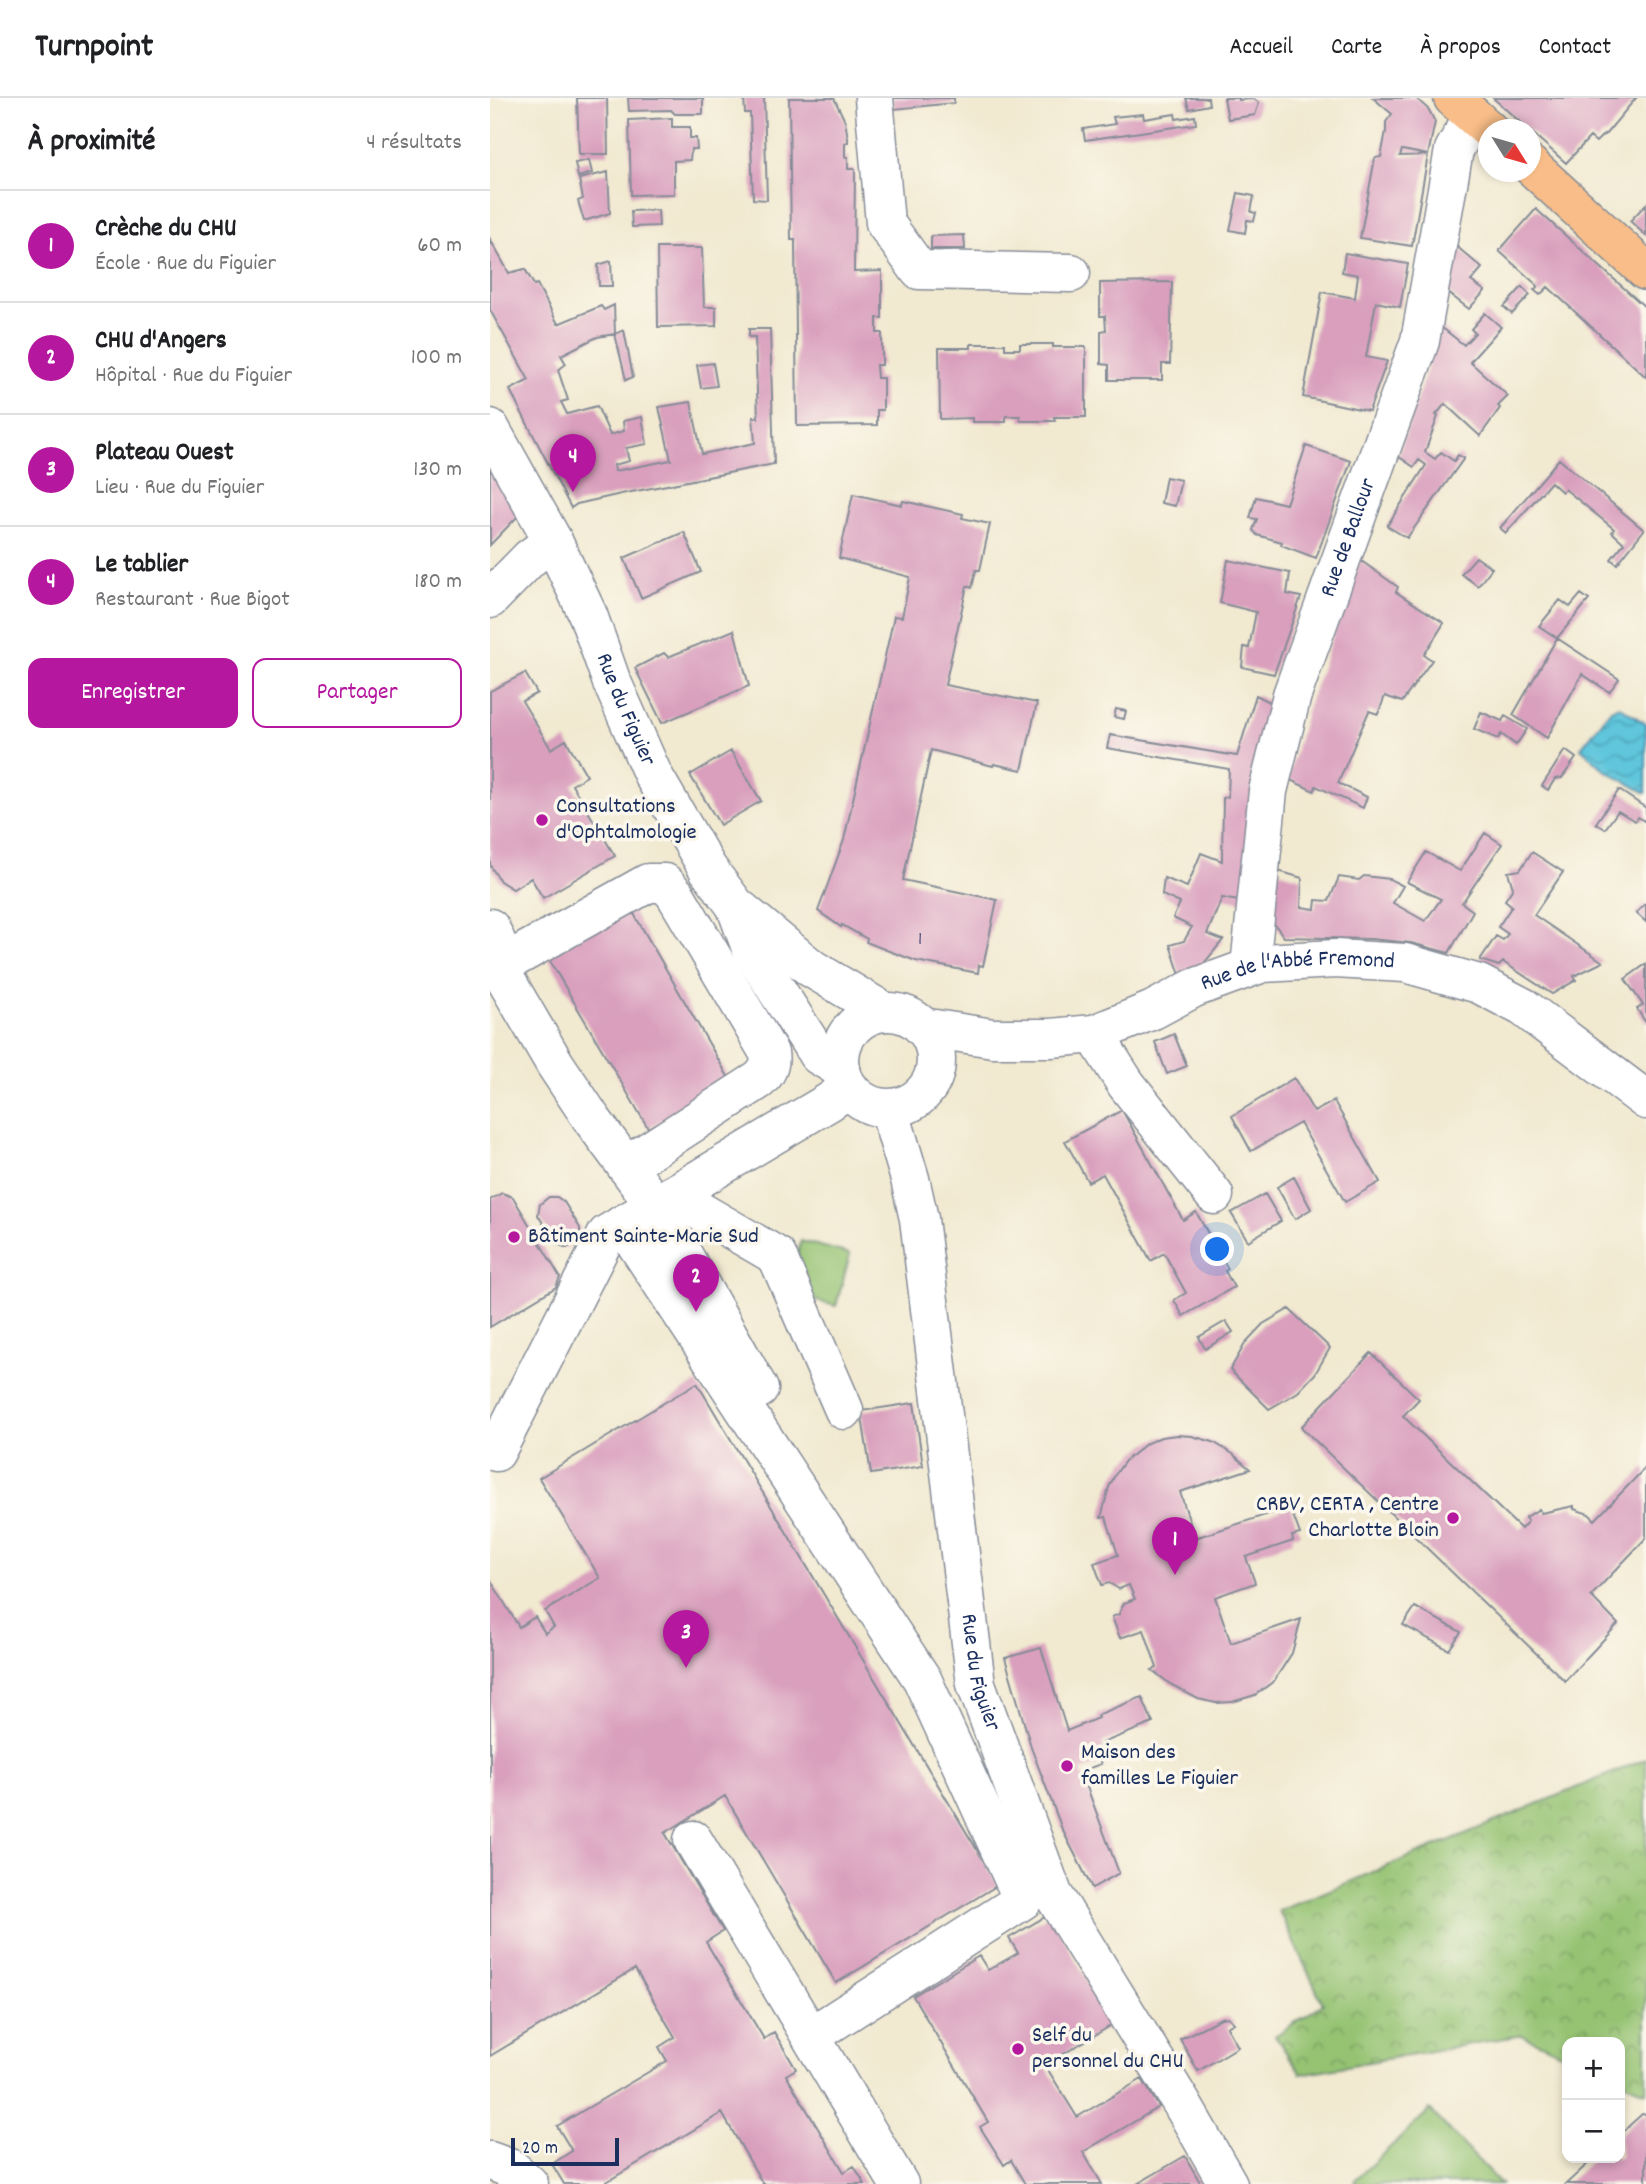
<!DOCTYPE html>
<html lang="fr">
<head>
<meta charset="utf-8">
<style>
	body { margin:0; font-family:Dekko,sans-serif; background:#f2f2f2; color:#202124 }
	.controls { position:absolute; right:21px; bottom:21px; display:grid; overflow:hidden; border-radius:14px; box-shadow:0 4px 10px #0003 }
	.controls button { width:63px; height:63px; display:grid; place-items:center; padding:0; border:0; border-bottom:2px solid #e0e0e0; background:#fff; color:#202124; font:35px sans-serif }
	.compass { position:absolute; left:988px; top:21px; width:63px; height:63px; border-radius:50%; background:#fff; box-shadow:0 4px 10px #0003; rotate:127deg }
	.scale { position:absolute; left:21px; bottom:18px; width:108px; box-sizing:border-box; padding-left:7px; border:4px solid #1b2f5e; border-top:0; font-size:19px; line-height:24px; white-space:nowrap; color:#1b2f5e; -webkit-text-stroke:5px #fbf7ec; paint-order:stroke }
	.you { position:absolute; left:728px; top:1152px; width:24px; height:24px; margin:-18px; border:5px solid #fff; border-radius:50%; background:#1a73e8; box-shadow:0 0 0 10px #1a73e833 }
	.badge { display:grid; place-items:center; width:46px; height:46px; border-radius:50%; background:#b5179e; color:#fff; font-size:23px; font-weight:700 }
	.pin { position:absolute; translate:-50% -58px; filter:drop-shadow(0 2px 4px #0008) }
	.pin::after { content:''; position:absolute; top:37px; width:24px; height:21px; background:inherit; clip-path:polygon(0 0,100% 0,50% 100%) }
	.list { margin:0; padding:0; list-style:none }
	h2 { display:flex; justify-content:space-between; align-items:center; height:91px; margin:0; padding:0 28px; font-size:30px }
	h2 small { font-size:23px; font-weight:400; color:#757577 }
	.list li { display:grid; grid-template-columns:46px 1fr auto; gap:21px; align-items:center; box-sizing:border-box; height:112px; padding:0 28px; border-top:2px solid #e0e0e0 }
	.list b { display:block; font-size:26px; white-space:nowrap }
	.list p { margin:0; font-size:23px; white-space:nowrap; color:#757577 }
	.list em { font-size:23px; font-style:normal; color:#757577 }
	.actions { display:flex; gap:14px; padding:21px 28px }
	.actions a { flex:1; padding:16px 0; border:2px solid #b5179e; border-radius:14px; text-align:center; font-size:24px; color:#b5179e }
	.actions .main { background:#b5179e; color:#fff }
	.map { position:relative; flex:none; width:1156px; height:2086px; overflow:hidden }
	header { display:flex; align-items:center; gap:42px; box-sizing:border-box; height:98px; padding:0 35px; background:#fff; border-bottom:2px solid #e0e0e0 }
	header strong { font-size:33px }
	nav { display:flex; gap:38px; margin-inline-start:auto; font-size:24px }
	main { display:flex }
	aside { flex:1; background:#fff }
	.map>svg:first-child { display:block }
	.grass { fill:#95c372; stroke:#587968; stroke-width:2 }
	.park { fill:url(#park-crowns); stroke:#587968; stroke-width:2 }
	.water { fill:url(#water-waves); stroke:#3d7a9d; stroke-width:2 }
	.building { fill:#d99fbd }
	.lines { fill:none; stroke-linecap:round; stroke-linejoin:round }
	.minor-casing { stroke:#868c97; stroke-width:41 }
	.major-casing { stroke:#868c97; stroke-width:41 }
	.minor { stroke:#fff; stroke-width:38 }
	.major { stroke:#f8bd88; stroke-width:38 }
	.poi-dot { fill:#b5179e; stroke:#fbf7ec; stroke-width:2.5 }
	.labels { text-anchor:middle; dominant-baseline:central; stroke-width:7; stroke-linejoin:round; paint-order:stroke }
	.number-label { font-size:19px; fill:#4a4b76 }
	.street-label { font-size:23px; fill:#1b2f5e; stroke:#fbf7ec }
	.poi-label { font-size:23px; fill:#1b2f5e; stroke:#fbf7ec; text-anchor:start }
</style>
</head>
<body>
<header>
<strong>Turnpoint</strong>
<nav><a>Accueil</a><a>Carte</a><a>À propos</a><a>Contact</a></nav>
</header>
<main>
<aside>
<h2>À proximité<small>4 résultats</small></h2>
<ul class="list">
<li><span class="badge">1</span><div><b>Crèche du CHU</b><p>École · Rue du Figuier</p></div><em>60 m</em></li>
<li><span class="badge">2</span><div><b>CHU d'Angers</b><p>Hôpital · Rue du Figuier</p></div><em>100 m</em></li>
<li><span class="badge">3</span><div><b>Plateau Ouest</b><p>Lieu · Rue du Figuier</p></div><em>130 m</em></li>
<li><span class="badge">4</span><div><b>Le tablier</b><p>Restaurant · Rue Bigot</p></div><em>180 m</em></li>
</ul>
<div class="actions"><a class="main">Enregistrer</a><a>Partager</a></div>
</aside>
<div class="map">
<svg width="1156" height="2086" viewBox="0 0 1156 2086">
	<defs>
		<pattern id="park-crowns" width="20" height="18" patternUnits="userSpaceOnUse" patternTransform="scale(1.75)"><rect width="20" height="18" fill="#95c372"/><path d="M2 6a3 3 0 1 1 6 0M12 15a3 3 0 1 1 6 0" fill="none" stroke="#799f61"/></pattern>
		<pattern id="water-waves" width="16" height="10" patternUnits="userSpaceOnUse" patternTransform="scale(1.75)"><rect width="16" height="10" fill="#5fc6dc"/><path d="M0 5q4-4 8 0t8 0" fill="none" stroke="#4ea1b6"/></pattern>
	</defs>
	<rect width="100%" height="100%" fill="#fbf7ec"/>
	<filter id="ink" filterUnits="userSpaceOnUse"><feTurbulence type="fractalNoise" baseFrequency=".0143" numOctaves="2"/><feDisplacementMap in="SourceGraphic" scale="14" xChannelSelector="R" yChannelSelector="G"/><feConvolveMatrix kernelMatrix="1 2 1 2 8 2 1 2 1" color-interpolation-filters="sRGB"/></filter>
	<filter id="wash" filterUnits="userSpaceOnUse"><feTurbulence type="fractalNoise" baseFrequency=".00686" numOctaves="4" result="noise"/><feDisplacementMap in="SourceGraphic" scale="28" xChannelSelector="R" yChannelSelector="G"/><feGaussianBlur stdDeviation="1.57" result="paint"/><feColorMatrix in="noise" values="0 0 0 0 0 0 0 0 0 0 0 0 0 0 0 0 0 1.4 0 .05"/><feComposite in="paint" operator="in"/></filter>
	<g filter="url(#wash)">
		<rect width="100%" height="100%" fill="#f1e9d0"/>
		<path class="grass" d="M311,1143l49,13 -14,52 -49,-13z
			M940,2012l71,74h-144l-3,-3z"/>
		<path class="park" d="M1156,1661v333l-26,-12v-38h-53v14l-45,-21 -221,39 -26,-38 48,-32 -44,-93z"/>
		<path class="water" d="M1129,608l27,18v69l-41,-23 -24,-22 30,-38z"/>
		<g id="blocks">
			<path class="building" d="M87,0h30l1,56h-29z
				M138,0h75v16h-28l-4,-4 -42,1z
				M254,0h20l3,102 -14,-1 -3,-86h-5z
				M299,0h45l11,23 3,17v4l-3,1v14h3v12h7l-1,103 28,-1v47h-5v15h5v32h-6l1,13h6v32h-6v15l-80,1 -2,-186h-4z
				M403,0h61v5l-60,6z
				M696,0h22l1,7 -20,4z
				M734,0h15v2l15,-1 5,4 -4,12 -27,4z
				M883,0h43l13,12 6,12 -7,33 -26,-5 -2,6 28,-1 -16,91 -52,-8 15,-80 6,-1 5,-26v-9l6,-8z
				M1003,0h143l-31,37 -1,-1 -8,8 -6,-5 -24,26z
				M653,16l1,5 31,-5 1,5 19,-3 1,8 -111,16 -2,-11 32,-5 -2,-7z
				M182,20v9h18v11h6l1,11h-6l-1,11 -16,1v33l-43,1 -2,-75z
				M99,62l3,13 -14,4 -3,-14z
				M118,74l2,41 -26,8 -6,-20 5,-2 -4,-20z
				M748,95l16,3 -3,16 5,1 -2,8 -7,-1 -2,13 -15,-3z
				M1156,106v32l-16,-15z
				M1046,111l110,99v69l-98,-90 -8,8 -6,-5 4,-4 -39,-35z
				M168,112l1,16 -27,1 -1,-16z
				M474,137l1,14h-34v-13z
				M0,141l19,34 16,-4 9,16 3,-1 21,40 43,-18 3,4 10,-5 1,29 -18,3 -36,18 5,9 -8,6 10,30 -7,2 6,12 30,-8 13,29 14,-4 -1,-10 19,-4 5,27 -21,4 3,13 -15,4 1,6 56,-11 -12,-53 32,-5 11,52 53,-11 -2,-26 5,1 -3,-81h-6v-8h21l4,135 -153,30 -44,10 -6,4 -61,-118 19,-10 -39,-70z
				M965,147l27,23 -11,13 14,10 -16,18 -22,-17z
				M167,150h45l2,59h12v19l-58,1z
				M855,155l63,11 -8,43 -24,-5 -10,55 21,4 -18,50 -66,-14 19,-105 33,6 3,-23 -16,-3z
				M121,163l1,25h-13l-1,-21z
				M682,184l-2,82h-8v16h-53v-15l-8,-1v-33l5,-1 -1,-14h-5v-33z
				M1032,189l8,8 -18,19 -8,-7z
				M995,215l16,14 -31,35 38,34 -10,10 2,2 -20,28 -35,-32 -9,11 2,1 -13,36 10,7 6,-7 13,9 4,-6 6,3 -57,80 -20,-12 39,-61 -7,-5 -5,7 -16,-11 43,-129 23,18 11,-12 -4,-4z
				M134,232l9,47 -7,3 -11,-46z
				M481,246h34v5h15v-5h33v3h33v70h-32l1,4h-34l-1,-5h-14v6h-34v-4l-32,1 -1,-71h32z
				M223,265l4,23 -16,2 -4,-23z
				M816,348l45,15 -35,97 -35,-13 1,-3 -25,-7 -4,-5 4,-11 -7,-1 6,-21 30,7z
				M1069,361l85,71 -27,34 -6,-5 13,-16 -12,-11 2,-3 -49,-40 -3,3 -11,-10 -45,51 -6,-5z
				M0,366l28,52 -28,29z
				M676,379l15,3 -6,26 -14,-3z
				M363,396l49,11 1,-4 60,13 -1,4 28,6 -10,46h-4l-4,18 -5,-2 -22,99 92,18 -15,67 -28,-6 -1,2 -62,-16 -28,130 94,20 -14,66 -4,-1 -1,8 -62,-12 -27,-10 -23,-9 1,-3 -25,-14 -1,2 -23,-16 26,-71 50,-224 8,1 8,-40 -71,-19z
				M194,434l17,40 -60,26 -17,-40z
				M986,459l16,11 -14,18 -17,-12z
				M738,462l62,13 -3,21 14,3 -27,77 -32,-7 2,-20 5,1 7,-36 -36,-9z
				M870,462l38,27 -2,5 48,31 -20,32 8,5 -30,42 -17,-6 -7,18 -9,-3 -31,72 29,14 -4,11 -47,-22 -2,5 -26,-12 18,-67z
				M1091,496l8,6 -32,38 62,41 -10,13 -27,-18 -35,64 -34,-23 44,-77 -18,-12 21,-26 10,7z
				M244,532l15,56 -87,37 -27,-55 29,-15 4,4z
				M35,575l12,20 -15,8 29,48 15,-9 21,36 -15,9 43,71 -72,42 -12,-20 -18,11 -13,-8 -10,-16v-174z
				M766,597l24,12 -36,195 -22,-4 -15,36 16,6 -21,26 -22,9 -10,-30 14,-4 8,-14 -19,-9 7,-15 -18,-8 2,-17 23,9 14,-34 21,8 1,-63 5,-1 1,-28 -122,-21 3,-13 127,21z
				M626,611l10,2 -2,8 -10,-2z
				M991,614l21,9 3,-5 22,13 -11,16 -15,-11 -3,5 -24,-10z
				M1075,652l11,8 -14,20 -7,1 -7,11 -6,-4z
				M241,653l30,50 -41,24 -30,-50z
				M1129,692l27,18v10l-2,3 -6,-4 -3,4 -17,-10 -13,18 -9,-6z
				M995,735l17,11 -40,59 11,8 -24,42 -38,-10 -40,-4 -87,-2 -16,-22 7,-45 27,8 -1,29 14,2 1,-9 13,1 10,-24 20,3 5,-4 26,3 13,7 -10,17 32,18 16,-22 -34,-17 19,-30 34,19z
				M1042,754l31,20 -29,43 69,47 -29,14 2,4 -24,14 -49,-32 -4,4 -19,-6 16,-24 7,4 5,-6 -10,-7 14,-21 -7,-6 8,-12 -5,-16 12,-2z
				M1156,805v19l-10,-9z
				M140,809l100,173 -82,48 -101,-172z
				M1156,866v59l-9,-14 6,-4 -18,-26z
				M684,936l13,32 -20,8 -12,-32z
				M804,980l20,34 20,-11 46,81 -35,20 -45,-79 -49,28 -19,-35z
				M632,1012l61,110 13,-8 32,57 -3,2 9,16 -51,29 -9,-16 12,-7 -22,-40 -13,8 -48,-87 -15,8 -23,-41z
				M804,1079l17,32 -16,10 -18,-32z
				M12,1095l11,4 47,80 -4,10 -66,40v-127z
				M775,1096l16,27 -33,20 -17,-28z
				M59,1099h8l7,5 16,26v10l-13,10 -12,-5 -17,-28 2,-11z
				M799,1211l41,39 -15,26 -17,18 -29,17 -39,-39 16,-28 17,-18z
				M736,1223l7,11 -28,17 -6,-12z
				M881,1255l48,46 -16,17 118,113 7,-8 -3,-3 14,-9 2,4 33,-7v3l15,5 6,6 51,-53v71l-55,58 27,28 -53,57 -264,-254z
				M207,1285l301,502 -162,98 -111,-187 -60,37 58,98 -17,11 58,97 10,-7 22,37 -10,6 58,97 10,-6 11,18h-102l-41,-71 -119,71h-39l-12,-20 20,-13 -15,-25 110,-65 -8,-14 16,-10 -40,-68 -145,87v-477l29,48 16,-10 10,16 9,-6 -9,-16 55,-33 -61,-100z
				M424,1305l9,63 -52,8 -10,-63z
				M687,1337l15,1 21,6 20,12 17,15 -70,23 15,46 95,-31 10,27 -8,2 1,5 -47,16 9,26 -40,14 16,46 70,-24 -9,34 -18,28 -19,14 -23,7 -16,1 -18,-4 -28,-15 -18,-14 5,-2 -13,-38 -24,8 -8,-21 7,-3 5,-11 11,-4 -6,-14 -10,4 -10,-6 -7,2 -8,-22 24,-8 -12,-38 -5,1 8,-31 6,-12 10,-14 22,-18 14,-6z
				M925,1509l46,25 -12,18 -46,-25z
				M551,1550l26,83 31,-13 -1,-3 45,-18 11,26 -51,20 2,7 -7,3 4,11 -20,7 38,102 -27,15 -30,-59 -30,-79 -27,-92z
				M560,1816l62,111 -67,40 32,52 65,-38 17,28 -76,45 19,32h-77l-14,-24 -7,5 -24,-38 8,-5 -75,-126 66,-40 9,14 30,-17 -9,-15z
				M738,1919l6,6 -7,4 11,20 -40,24 -18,-32 41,-21z
				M1152,2016l4,1v69h-80l28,-26h26v-24z
				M695,2058l16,28h-64z"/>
		</g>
	</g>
	<g filter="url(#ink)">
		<use href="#blocks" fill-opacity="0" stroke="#868c97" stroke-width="2"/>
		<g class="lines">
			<g class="minor-casing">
				<g id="minor">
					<path d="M384,0l11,125 34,47 152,3"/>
					<path id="s1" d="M0,330l63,113 35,74 23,65 42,95 55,94 27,36 76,63 74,44"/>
					<path d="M0,501l40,-41 23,-17"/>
					<path d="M247,812l15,41 66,104 23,14"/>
					<path d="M0,830l6,13 7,34 52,89 38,57 62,84 104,184"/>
					<path id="s2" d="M760,869l18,-176 24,-96 128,-354 34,-191 19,-34"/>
					<path d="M12,870l12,-10 134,-75h17l10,11 94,159c2,11 -1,19 -10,27l-133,86"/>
					<circle cx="398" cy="962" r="48"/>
					<path id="s3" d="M432,929l71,11h58l43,-4 59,-24 41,-22 69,-25 72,-4 70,4 74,21 44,23 123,93"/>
					<path d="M604,936l32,50 88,111"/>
					<path id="s4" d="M399,1011l21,70 9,40 57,465 77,210 129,210 46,80"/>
					<path d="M182,1097l105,61 67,154"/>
					<path d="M133,1126l299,455 101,221 -212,136"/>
					<path d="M6,1354l111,-218 222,-132 20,-14"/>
					<path d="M203,1742l206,344"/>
					<path d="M0,2063l22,8 17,15"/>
				</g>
			</g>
			<g class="major-casing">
				<path id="major" d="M963,0l36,32
					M1040,67l116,106"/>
			</g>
			<use href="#minor" class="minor"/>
			<use href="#major" class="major"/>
		</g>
	</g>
	<g class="poi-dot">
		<circle cx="52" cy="722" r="7"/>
		<circle cx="24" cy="1139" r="7"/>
		<circle cx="963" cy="1420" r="7"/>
		<circle cx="577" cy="1668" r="7"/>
		<circle cx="528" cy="1951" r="7"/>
	</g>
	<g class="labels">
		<g class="number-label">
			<text x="430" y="842">1</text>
		</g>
		<g class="street-label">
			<text stroke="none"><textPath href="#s2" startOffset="443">Rue de Ballour</textPath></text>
			<text stroke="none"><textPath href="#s1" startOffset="313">Rue du Figuier</textPath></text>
			<text stroke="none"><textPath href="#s3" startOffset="390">Rue de l'Abbé Fremond</textPath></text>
			<text stroke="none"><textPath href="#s4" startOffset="572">Rue du Figuier</textPath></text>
		</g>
		<g class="poi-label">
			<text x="66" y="709">Consultations<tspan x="66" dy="26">d'Ophtalmologie</tspan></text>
			<text x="38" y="1139">Bâtiment Sainte-Marie Sud</text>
			<text x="949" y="1407" text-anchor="end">CRBV, CERTA , Centre<tspan x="949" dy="26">Charlotte Bloin</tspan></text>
			<text x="591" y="1655">Maison des<tspan x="591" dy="26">familles Le Figuier</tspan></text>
			<text x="542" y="1938">Self du<tspan x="542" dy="26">personnel du CHU</tspan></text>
		</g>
	</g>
</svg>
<div class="controls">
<button>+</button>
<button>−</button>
</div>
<svg class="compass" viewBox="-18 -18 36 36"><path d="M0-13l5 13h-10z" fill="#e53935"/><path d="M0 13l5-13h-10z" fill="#757577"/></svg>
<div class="scale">20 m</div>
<div class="you"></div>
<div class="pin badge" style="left:685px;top:1477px">1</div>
<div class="pin badge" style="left:206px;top:1214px">2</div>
<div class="pin badge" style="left:196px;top:1570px">3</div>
<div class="pin badge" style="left:83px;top:394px">4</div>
</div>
</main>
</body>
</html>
